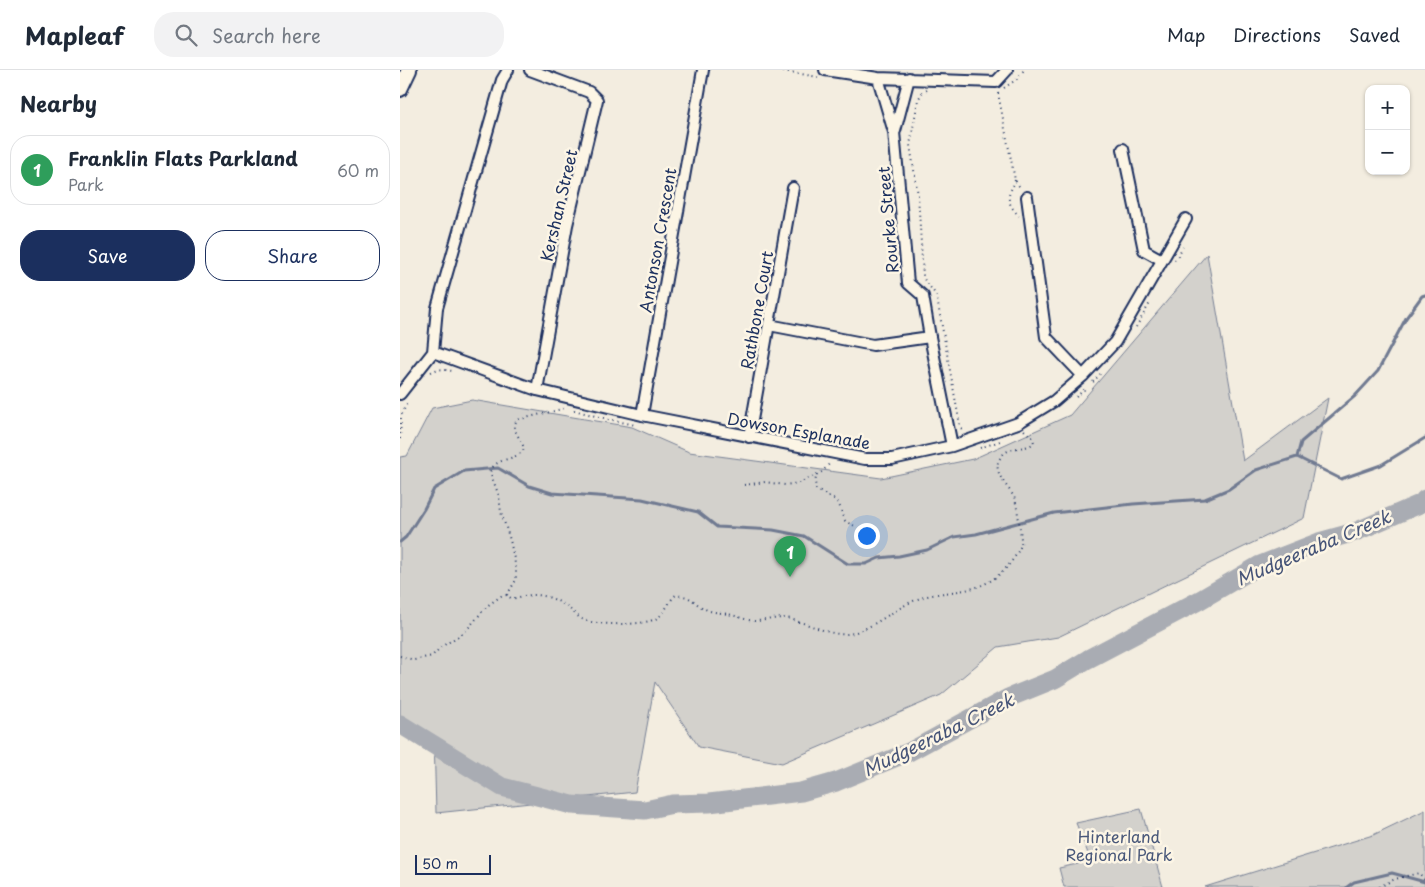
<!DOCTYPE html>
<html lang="en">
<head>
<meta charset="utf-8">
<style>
	body { margin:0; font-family:"Playpen Sans",sans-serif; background:#f2f2f3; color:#1f2937 }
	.controls { position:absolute; right:15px; top:15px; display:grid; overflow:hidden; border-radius:10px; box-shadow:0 1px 4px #0004 }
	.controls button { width:45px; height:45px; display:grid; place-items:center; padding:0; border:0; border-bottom:1px solid #e0e1e3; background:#fff; color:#1f2937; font:25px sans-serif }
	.scale { position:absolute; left:15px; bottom:12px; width:76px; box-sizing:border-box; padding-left:5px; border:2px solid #1b2f5e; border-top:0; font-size:14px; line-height:18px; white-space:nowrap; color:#1b2f5e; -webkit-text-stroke:4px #fcf5e5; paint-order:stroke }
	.you { position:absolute; left:466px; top:465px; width:18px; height:18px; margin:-12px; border:4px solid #fff; border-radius:50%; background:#1a73e8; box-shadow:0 0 0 8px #1a73e833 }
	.badge { display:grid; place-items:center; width:32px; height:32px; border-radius:50%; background:#1b2f5e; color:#fff; font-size:16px; font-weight:700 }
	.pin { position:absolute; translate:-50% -41px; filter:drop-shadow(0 1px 2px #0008) }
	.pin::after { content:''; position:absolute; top:26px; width:18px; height:15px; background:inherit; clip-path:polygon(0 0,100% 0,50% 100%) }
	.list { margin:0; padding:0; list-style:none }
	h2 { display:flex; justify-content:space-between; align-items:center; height:65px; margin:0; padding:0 20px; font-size:21px }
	h2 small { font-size:16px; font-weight:400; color:#747a83 }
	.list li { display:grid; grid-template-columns:32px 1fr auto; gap:15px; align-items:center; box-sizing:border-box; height:70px; margin:0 10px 10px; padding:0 10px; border:1px solid #e0e1e3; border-radius:20px }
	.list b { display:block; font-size:19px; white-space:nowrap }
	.list p { margin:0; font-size:16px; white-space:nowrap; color:#747a83 }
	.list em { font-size:16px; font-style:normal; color:#747a83 }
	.actions { display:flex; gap:10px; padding:15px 20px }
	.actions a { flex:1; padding:11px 0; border:1px solid #1b2f5e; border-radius:20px; text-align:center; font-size:18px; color:#1b2f5e }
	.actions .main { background:#1b2f5e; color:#fff }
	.icon { flex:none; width:28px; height:28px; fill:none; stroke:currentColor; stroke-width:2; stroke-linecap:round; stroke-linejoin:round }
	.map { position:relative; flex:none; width:1025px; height:817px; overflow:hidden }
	header { display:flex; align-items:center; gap:30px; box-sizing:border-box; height:70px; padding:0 25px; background:#fff; border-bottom:1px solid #e0e1e3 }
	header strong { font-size:24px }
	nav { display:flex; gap:28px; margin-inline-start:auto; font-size:18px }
	.search { width:350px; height:45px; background:#f2f2f3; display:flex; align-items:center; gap:12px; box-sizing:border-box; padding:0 18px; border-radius:20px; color:#747a83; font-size:19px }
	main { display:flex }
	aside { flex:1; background:#fff }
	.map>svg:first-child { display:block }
	.green { fill:#d3d1cc; stroke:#778095 }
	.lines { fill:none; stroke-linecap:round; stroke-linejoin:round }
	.stream { stroke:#707a91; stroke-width:3 }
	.river { stroke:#a9acb3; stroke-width:19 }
	.minor-casing { stroke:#1b2f5e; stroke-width:14 }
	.secondary-casing { stroke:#1b2f5e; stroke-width:18 }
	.path { stroke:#1b2f5e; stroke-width:2; stroke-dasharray:1 4; stroke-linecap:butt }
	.minor { stroke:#fcf5e5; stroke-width:10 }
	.secondary { stroke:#fcf5e5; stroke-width:14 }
	.labels { text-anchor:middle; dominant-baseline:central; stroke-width:5; stroke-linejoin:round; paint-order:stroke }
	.street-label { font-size:16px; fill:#1b2f5e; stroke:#fcf5e5 }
	.park-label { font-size:16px; fill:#49587a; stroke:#fcf5e5 }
	.water-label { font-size:18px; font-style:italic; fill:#465478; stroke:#fcf5e5 }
</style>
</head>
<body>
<header>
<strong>Mapleaf</strong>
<div class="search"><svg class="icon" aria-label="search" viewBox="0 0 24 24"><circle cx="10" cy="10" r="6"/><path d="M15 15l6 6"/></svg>Search here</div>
<nav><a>Map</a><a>Directions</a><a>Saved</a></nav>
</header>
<main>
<aside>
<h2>Nearby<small></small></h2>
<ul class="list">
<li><span class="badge" style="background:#2e9e5b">1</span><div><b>Franklin Flats Parkland</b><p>Park</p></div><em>60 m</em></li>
</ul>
<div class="actions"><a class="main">Save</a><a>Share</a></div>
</aside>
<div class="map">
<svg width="1025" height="817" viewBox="0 0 1025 817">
	<rect width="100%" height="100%" fill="#f3ede0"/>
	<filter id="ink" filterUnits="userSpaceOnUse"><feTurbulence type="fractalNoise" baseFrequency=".02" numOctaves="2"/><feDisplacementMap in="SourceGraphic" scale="10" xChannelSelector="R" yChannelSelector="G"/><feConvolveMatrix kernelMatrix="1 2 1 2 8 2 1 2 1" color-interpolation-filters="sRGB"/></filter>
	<g filter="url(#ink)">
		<path class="green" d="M807,184l36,207 85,-63 -24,120 -246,119 -60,10 -57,48 -159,68 -83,-16 -44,-65 -20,110 -199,21 -2,-78 -34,-10v-268l7,-1 25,-48 40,-8 160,27 57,25 192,26 92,-19 97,-44z
			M741,739l22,78h-99l-5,-19 32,-7 -15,-38z
			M1025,740v77h-220l168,-52z"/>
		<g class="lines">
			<path class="stream" d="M897,387l4,-15 54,-46 23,-25 28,-53 16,-22 3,-1
				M0,472l6,-5 18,-28 10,-20 30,-18 34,-3 31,18 23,7 90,6 56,13 19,15 56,3 31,6 44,28h18l13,-6 20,-2 28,-6 27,-13 22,-3 78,-21 79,-9 72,-5 24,-10 27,-19 41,-13 44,22 40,-14 44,-27
				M947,817l7,-5 38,-9 33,9"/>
			<path class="river" d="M0,654l102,63 70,18 73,5 28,-6 36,-1 92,-11 35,-10 73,-30 99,-54 47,-19 33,-20 112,-59 60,-35 59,-23 36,-10 67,-29 3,-4"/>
			<g class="minor-casing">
				<path id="minor" d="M130,0l59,22 8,8 -30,125 -30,165
					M425,0l53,8 118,4 11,-12
					M478,8l16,54 14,151 15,13 7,41 22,109
					M495,61l14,-53
					M723,79l21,101 18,10
					M627,127l19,140 37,39
					M369,255l104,20 57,-8
					M33,282l104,38 105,25 223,44h27l60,-13 66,-23 36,-22 29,-25 32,-34 71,-123
					M0,324l33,-42 4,-44 65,-228 6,-10
					M242,345l61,-345
					M349,367l44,-249"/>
			</g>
			<g class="secondary-casing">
				<path id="secondary" d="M0,19l9,-19"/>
			</g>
			<path class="path" d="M378,0l40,7
				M604,18l13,-9 7,-9
				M527,20l-5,3 -4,7 -8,45 8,50 5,80c1,9 11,13 14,24l23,126 3,7
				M598,23l17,87 6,9
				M615,110c-1,5 -3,7 -5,12 -4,10 3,17 9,24
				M775,190l8,-13
				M736,257l14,-24
				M31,302l7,-3 15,2
				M693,312l7,-8
				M676,327l10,-9
				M174,340l25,7 36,8
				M0,369l1,-23 7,-15
				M580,378l23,-8
				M417,404l-2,8 1,7c6,5 15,7 21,13 9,12 0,19 19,24
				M344,415l21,-3 20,3 14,-2 23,-11 9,-10
				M107,525l9,-15v-12l-6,-28 -9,-28 -2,-16 -9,-24c6,-16 26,-10 34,-23 -2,-11 -14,-18 -7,-29l49,-12
				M0,586l14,4 18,-4 9,-9 24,-15 22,-26 14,-10 6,-1 5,4c20,-6 32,-6 51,5 7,4 12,11 19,15 12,7 63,7 75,-1 9,-5 11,-17 19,-23 4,1 8,1 11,2 9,4 11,10 23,14 7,2 15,2 22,4 7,2 14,5 22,6 10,0 20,-3 30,-3 4,0 10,2 15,4 17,4 35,16 54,11 27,-8 47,-30 74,-37 32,-7 55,-2 80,-29 5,-6 11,-14 14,-22 1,-5 -4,-43 -7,-48 -6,-11 -24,-27 -13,-40 10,-13 23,-6 33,-14l-1,-5 -9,-8
				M979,817l16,-8 24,-6 6,7"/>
			<use href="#minor" class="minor"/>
			<use href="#secondary" class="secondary"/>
		</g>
	</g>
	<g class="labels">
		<g class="street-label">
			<text transform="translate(158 135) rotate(-77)">Kershan Street</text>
			<text transform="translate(487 150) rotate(-95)">Rourke Street</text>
			<text transform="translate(257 170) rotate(-80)">Antonson Crescent</text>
			<text transform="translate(356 240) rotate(-80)">Rathbone Court</text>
			<text transform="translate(399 360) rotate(10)">Dowson Esplanade</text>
		</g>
		<g class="park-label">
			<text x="719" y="766">Hinterland<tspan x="719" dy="18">Regional Park</tspan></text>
		</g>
		<g class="water-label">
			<text transform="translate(913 477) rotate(-23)">Mudgeeraba Creek</text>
			<text transform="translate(538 664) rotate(-26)">Mudgeeraba Creek</text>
		</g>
	</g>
</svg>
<div class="controls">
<button>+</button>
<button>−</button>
</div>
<div class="scale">50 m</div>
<div class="you"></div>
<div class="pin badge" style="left:390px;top:507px;background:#2e9e5b">1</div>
</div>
</main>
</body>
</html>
